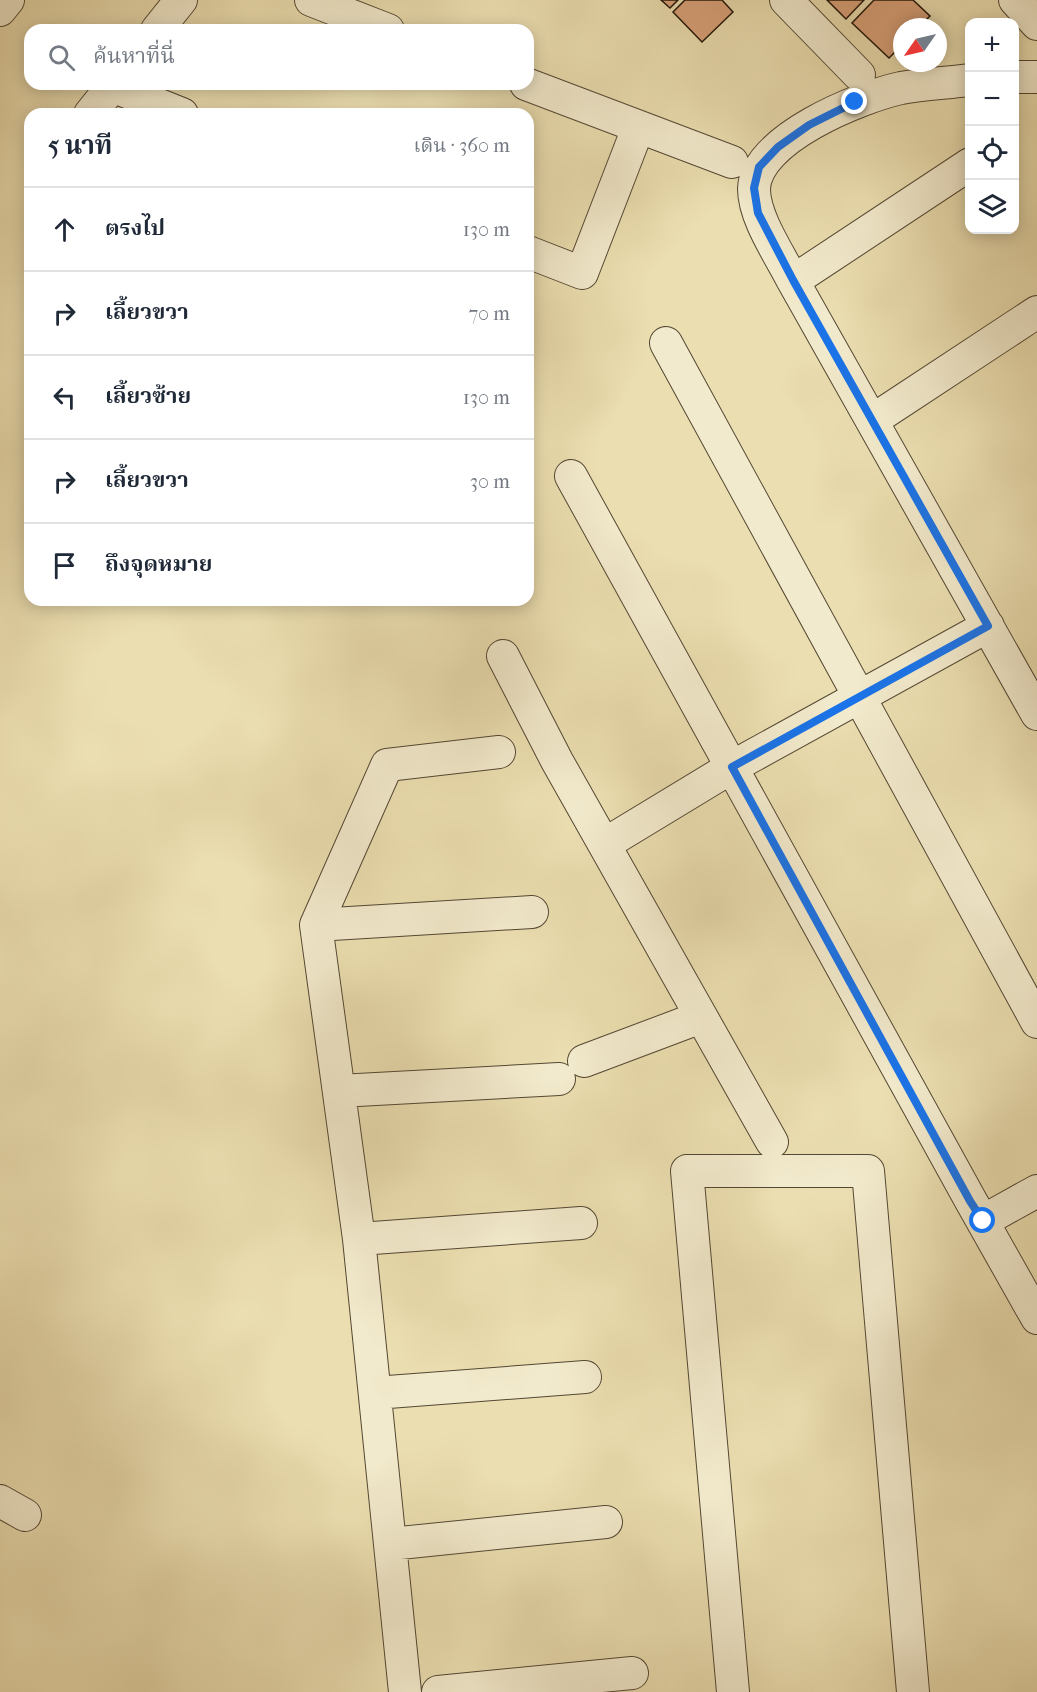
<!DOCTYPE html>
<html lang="th">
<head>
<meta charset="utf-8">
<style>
	body { margin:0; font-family:"IM FELL French Canon","Noto Serif Thai",serif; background:#f2f2f3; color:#1f2937 }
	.controls { position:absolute; right:18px; top:18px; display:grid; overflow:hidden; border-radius:12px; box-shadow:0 3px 15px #0003 }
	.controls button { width:54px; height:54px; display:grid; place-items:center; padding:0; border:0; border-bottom:2px solid #e0e1e3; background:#fff; color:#1f2937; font:30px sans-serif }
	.compass { position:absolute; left:893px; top:18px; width:54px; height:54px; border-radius:50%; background:#fff; box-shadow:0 3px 15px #0003; rotate:236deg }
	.stop { position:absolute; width:18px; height:18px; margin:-14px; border:4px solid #1a73e8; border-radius:50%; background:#fff }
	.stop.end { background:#1a73e8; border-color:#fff; box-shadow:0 2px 6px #0008 }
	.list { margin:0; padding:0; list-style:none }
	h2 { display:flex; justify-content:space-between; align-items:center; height:78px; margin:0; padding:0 24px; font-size:26px }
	h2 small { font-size:20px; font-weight:400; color:#747a83 }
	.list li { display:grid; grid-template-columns:39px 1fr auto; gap:18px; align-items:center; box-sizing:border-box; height:84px; padding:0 24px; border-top:2px solid #e0e1e3 }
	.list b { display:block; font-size:22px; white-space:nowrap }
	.list em { font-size:20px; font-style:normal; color:#747a83 }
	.icon { flex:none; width:33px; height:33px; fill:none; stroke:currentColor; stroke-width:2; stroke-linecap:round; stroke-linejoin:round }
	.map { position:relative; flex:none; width:1037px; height:1692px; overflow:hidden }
	.search { position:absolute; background:#fff; box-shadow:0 3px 15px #0003; left:24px; top:24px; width:510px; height:66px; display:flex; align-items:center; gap:15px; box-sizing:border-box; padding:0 21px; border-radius:18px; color:#747a83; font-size:22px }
	.panel { position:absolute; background:#fff; box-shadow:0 3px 15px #0003; left:24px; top:108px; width:510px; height:498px; border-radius:18px }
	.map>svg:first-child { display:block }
	.building { fill:#d9a179; stroke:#201509; stroke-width:1.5 }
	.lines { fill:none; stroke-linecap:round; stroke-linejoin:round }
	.minor-casing { stroke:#534733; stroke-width:34 }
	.minor { stroke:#f2eacc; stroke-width:32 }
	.route { stroke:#1a73e8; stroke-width:8 }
</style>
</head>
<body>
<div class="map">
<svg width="1037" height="1692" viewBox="0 0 1037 1692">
	<rect width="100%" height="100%" fill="#ebdeb0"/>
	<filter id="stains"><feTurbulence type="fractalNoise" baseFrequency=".00333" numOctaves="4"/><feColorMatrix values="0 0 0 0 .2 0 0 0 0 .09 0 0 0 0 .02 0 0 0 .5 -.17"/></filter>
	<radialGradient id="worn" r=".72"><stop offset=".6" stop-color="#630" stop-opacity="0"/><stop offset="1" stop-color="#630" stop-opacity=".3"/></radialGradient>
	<path class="building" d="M661,0h17l-8,8z
		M685,0h37l11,12 -31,30 -29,-30z
		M827,0h37l-18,19z
		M874,0h39l17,16 -11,11h-17v18l-13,13 -37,-35z"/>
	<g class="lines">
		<g class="minor-casing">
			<path id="minor" d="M311,0l77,30
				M786,0l73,75
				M1015,0l22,24
				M0,10l8,-10
				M157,30l24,-30
				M1014,77h23
				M970,80c-23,3 -47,4 -69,8 -41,9 -146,51 -147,101 0,29 26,66 39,92l244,433
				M526,84l206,78
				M112,86l70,28
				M90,114l24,-30
				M528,252l54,21 56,-145
				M793,281l177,-117
				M666,343l371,679
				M873,420l164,-108
				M571,476l400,725 66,117
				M503,656l54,105 215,381
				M605,844l127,-77 256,-141
				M316,925l216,-13
				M584,1061l117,-44
				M339,1091l220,-12
				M983,1221l54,-30
				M359,1239l222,-16
				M375,1393l210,-16
				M0,1501l25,14
				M390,1544l216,-22
				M405,1692l-46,-453 -43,-314 71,-160 112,-13
				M438,1692l194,-19
				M733,1692l-46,-521h181l45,521"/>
		</g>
		<use href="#minor" class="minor"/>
	</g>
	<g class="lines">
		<path class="route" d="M855,102l-46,23 -31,22 -19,20 -5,21 4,25 35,67 195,346 -256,141 238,434 13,20"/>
	</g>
	<rect width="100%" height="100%" filter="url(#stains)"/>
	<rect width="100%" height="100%" fill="url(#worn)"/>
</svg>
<div class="controls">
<button>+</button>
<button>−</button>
<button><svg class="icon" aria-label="locate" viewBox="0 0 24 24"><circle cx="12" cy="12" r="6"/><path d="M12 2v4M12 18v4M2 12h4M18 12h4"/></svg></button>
<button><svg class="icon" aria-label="layers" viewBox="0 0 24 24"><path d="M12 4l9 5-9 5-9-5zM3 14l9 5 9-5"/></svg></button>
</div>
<svg class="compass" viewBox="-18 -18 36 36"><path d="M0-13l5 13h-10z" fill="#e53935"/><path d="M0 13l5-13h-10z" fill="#747a83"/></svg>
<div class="stop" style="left:983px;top:1221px"></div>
<div class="stop end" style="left:855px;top:102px"></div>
<div class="search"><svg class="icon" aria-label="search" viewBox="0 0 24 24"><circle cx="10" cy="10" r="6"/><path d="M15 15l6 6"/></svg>ค้นหาที่นี่</div>
<section class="panel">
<h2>5 นาที<small>เดิน · 360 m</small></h2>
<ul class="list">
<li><svg class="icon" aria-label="ahead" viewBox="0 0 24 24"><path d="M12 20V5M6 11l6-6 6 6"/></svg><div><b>ตรงไป</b></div><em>130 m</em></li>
<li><svg class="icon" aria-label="right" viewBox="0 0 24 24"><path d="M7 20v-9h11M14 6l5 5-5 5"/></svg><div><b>เลี้ยวขวา</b></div><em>70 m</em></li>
<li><svg class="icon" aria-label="left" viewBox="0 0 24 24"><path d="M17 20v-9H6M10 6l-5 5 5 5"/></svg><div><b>เลี้ยวซ้าย</b></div><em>130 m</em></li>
<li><svg class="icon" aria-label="right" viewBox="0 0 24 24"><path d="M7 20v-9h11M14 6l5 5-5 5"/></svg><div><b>เลี้ยวขวา</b></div><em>30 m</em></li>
<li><svg class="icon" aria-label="arrive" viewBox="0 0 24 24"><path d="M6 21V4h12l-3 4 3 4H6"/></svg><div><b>ถึงจุดหมาย</b></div></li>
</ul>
</section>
</div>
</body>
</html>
